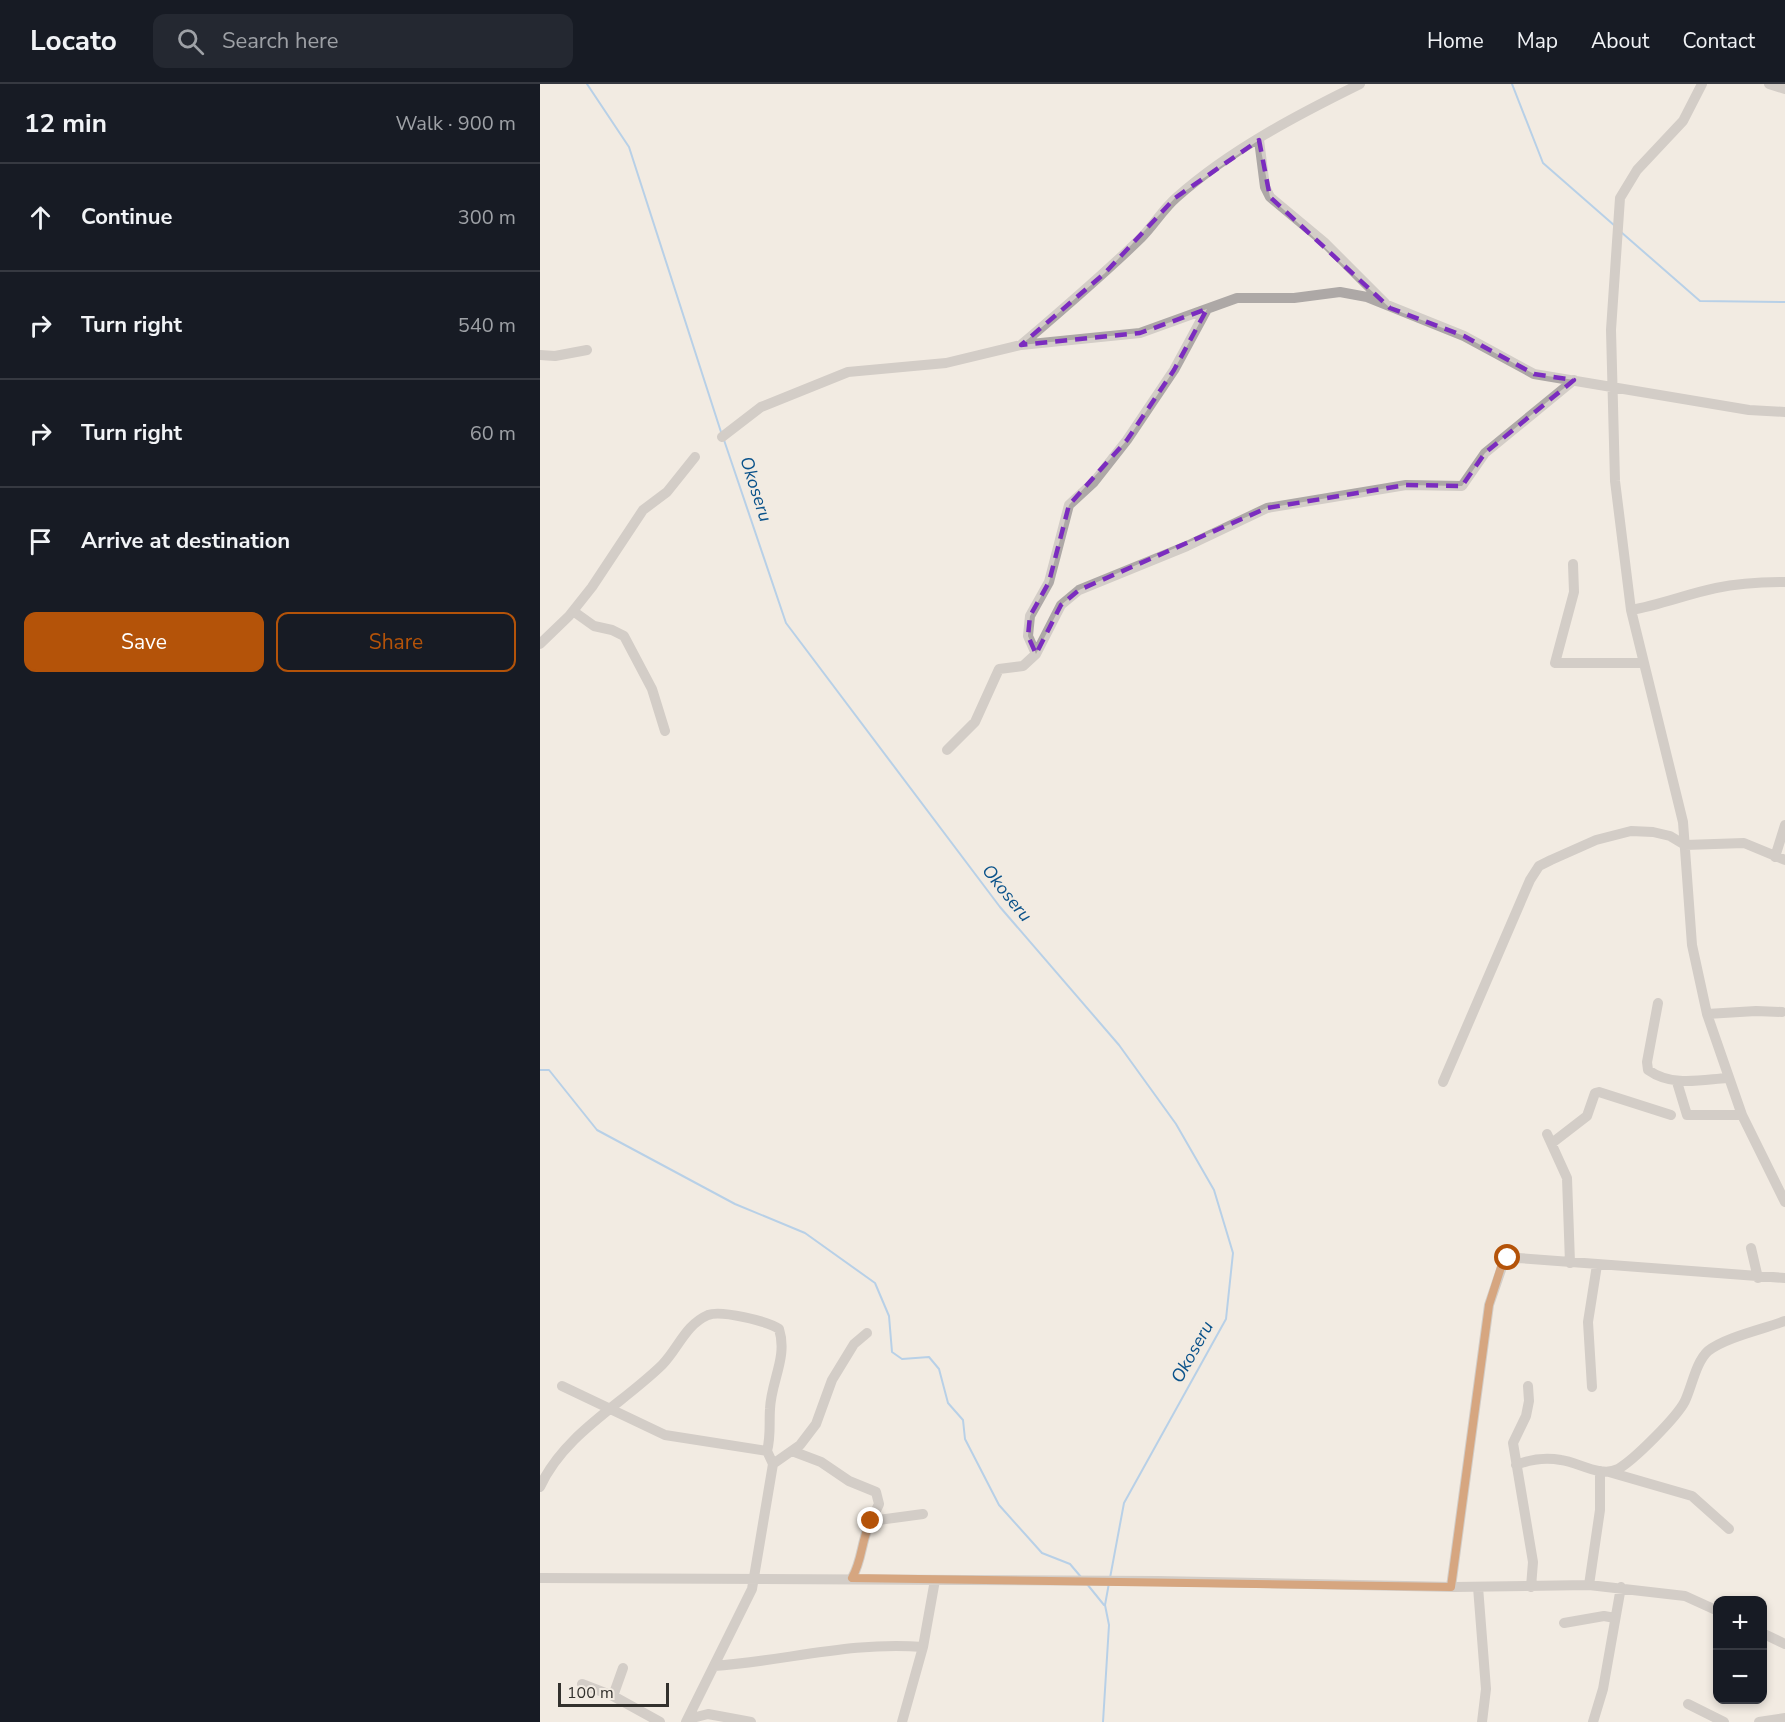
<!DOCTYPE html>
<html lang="en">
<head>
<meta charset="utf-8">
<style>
	body { margin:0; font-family:"Nunito Sans",sans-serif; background:#242831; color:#f1f3f6 }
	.controls { position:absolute; right:18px; bottom:18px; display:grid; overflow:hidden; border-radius:12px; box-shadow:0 3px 9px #0003 }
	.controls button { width:54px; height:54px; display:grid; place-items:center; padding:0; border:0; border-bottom:2px solid #363941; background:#171b24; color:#f1f3f6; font:30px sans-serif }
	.scale { position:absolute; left:18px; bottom:15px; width:111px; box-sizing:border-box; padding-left:6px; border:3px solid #33312d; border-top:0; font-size:16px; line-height:21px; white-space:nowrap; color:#33312d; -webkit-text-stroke:4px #f2ebe2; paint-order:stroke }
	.stop { position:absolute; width:18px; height:18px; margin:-14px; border:4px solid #b45309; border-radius:50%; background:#fff }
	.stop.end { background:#b45309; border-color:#fff; box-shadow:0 2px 6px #0008 }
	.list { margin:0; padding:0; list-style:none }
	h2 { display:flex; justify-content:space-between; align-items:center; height:78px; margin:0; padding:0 24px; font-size:26px }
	h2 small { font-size:20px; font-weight:400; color:#9ea1a6 }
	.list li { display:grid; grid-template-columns:39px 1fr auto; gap:18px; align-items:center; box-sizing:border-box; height:108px; padding:0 24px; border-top:2px solid #363941 }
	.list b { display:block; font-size:22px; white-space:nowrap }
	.list em { font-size:20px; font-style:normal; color:#9ea1a6 }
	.actions { display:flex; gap:12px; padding:18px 24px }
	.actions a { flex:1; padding:14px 0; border:2px solid #b45309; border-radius:12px; text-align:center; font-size:21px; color:#b45309 }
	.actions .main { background:#b45309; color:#fff }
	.icon { flex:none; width:33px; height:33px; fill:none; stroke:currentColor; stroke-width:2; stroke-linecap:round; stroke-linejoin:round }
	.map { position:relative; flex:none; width:1245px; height:1638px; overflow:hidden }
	header { display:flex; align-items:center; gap:36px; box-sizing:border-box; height:84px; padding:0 30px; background:#171b24; border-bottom:2px solid #363941 }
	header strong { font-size:28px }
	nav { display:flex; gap:33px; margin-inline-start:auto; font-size:21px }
	.search { width:420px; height:54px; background:#242831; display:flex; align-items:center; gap:15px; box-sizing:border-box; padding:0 21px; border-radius:12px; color:#9ea1a6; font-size:22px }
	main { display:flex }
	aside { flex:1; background:#171b24 }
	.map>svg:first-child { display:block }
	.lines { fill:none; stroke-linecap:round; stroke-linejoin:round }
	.stream { stroke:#71b0ee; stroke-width:2 }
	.minor { stroke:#ada8a6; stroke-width:10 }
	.route { stroke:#b45309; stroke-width:8 }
	.marked { fill:none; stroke:#7b2cbf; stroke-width:4.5; stroke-dasharray:12 8; stroke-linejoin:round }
	.labels { text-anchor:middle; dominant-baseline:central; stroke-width:6; stroke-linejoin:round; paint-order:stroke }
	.water-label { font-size:18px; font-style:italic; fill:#0a528a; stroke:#f2ebe2 }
</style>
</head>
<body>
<header>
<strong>Locato</strong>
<div class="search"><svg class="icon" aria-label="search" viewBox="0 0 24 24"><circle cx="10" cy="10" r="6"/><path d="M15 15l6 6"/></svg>Search here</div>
<nav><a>Home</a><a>Map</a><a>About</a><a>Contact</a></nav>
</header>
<main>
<aside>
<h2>12 min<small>Walk · 900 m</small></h2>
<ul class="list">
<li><svg class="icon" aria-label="ahead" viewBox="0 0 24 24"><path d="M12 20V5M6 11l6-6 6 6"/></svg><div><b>Continue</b></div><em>300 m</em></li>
<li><svg class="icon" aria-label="right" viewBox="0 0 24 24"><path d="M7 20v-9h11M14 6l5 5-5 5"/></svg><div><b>Turn right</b></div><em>540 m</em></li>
<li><svg class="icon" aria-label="right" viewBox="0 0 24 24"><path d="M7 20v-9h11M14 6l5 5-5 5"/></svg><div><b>Turn right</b></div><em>60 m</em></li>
<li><svg class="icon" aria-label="arrive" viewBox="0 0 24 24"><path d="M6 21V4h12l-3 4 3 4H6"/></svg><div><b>Arrive at destination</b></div></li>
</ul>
<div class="actions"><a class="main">Save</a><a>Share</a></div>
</aside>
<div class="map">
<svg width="1245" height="1638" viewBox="0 0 1245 1638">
	<rect width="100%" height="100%" fill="#f2ebe2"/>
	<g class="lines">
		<path class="stream" d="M47,0l42,63 92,285
			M972,0l31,79 72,63
			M1081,148l79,69 85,1
			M184,356l62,183 214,284 119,138 57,79 38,66 19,63 -7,66 -102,184 -14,75
			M0,986h9l48,60 138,74 70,29 70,50 14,33 3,36 10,7 27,-2 10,12 9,34 15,17 2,19 34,66 43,48 28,11 11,13
			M547,1500l17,21
			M563,1638l6,-97 -4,-20 4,-22"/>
		<path class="minor" d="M1162,0l-19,37 -46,49 -17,28 -9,132 4,151 16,129 52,212 9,123 15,69 35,101 43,87
			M1229,0l16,5
			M719,56l6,47 5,10 54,45 61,61
			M481,261c41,-35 81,-69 120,-107 13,-13 22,-29 36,-41 53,-47 120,-82 183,-113
			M0,271l15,1 32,-6
			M182,353l39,-30 87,-35 98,-9 75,-18 119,-12 97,-35h57l46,-6 27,5 97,39 70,38 215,36 36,2
			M1033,480l1,28 -19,71h87
			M1091,526c29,-5 56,-16 85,-22 23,-5 45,-6 69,-6
			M33,527l21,15 18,4 12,6 28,53 13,42
			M0,560l29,-28 23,-29 51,-77 24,-18 28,-35
			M496,570l-8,-18 2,-20 19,-34 20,-77 25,-23 33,-42 47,-70 33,-61
			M407,666l28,-28 24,-53 24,-3 13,-12 25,-49 18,-15 108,-44 80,-38 139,-23 56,1 23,-33 89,-73
			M1235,773l10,-32
			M1118,919l-11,59 1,8c24,17 52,10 79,8
			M1167,930l49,-3 26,1
			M903,998l87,-202 9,-14 12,-6 45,-20 35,-9 22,1 17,4 15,9 59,-2 41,17
			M1137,998l10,33h55
			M1007,1050l20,44 3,85
			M1012,1059l35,-27 8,-23 4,-1 72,23
			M1211,1164l7,30
			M22,1302l103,49 102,16
			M988,1302l1,15 -3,15 -13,27 20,119 -2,25
			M1052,1303l-4,-65 9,-57
			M252,1367l29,11 28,19 27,11 3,12 -8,17
			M233,1380l27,-19 16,-21 16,-44 22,-36 13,-11
			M976,1381c15,-6 29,-8 45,-5 17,2 40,18 57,9 16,-9 59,-52 67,-68 7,-15 11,-39 23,-50 18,-14 56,-22 77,-30
			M1069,1388l83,24 37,33
			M0,1403c24,-53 81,-82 122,-122 16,-16 23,-40 46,-50 13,-5 59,6 71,14 9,28 -8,52 -9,80 -1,15 1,27 -3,42l6,13 -21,125 -66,133
			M0,1494l618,3 296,6 135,-2 96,11 33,15
			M312,1494c11,-19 9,-39 19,-57l52,-7
			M1049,1501l11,-75v-39
			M911,1503l38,-282 15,-44 14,-3 267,20
			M938,1503l8,102 -4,33
			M1024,1539l40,-7 11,2
			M1222,1549l23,11
			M174,1582c71,-5 138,-25 209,-19
			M42,1600l31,12 47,26
			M73,1612l10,-28
			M1148,1620l36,18
			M148,1635l20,-5 43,8
			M362,1638l21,-75 12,-67
			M1053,1638l10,-33 18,-102
			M1219,1638l26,-4"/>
	</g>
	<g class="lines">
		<path class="route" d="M331,1437c-10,18 -8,38 -19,57l599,9 38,-282 13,-41 6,-6"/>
	</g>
	<path d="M0 0H1245V1638H0ZM719,56l11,57 120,111 74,28 70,38 40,6 -89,73 -23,33 -56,-1 -139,23 -188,82 -18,15 -25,49 -8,-18 2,-20 19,-34 20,-77 58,-65 47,-70 33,-61 -67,24 -119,12 84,-72 70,-75z" fill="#f2ebe2" fill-opacity=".55" fill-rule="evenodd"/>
	<path class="marked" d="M719,56l11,57 120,111 74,28 70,38 40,6 -89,73 -23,33 -56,-1 -139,23 -188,82 -18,15 -25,49 -8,-18 2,-20 19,-34 20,-77 58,-65 47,-70 33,-61 -67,24 -119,12 84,-72 70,-75z"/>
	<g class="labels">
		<g class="water-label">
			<text transform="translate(216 405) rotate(72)">Okoseru</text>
			<text transform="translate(467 809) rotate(51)">Okoseru</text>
			<text transform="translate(652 1268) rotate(-61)">Okoseru</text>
		</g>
	</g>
</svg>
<div class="controls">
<button>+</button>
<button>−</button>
</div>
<div class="scale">100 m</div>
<div class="stop" style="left:968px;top:1174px"></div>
<div class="stop end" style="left:331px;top:1437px"></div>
</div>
</main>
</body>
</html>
